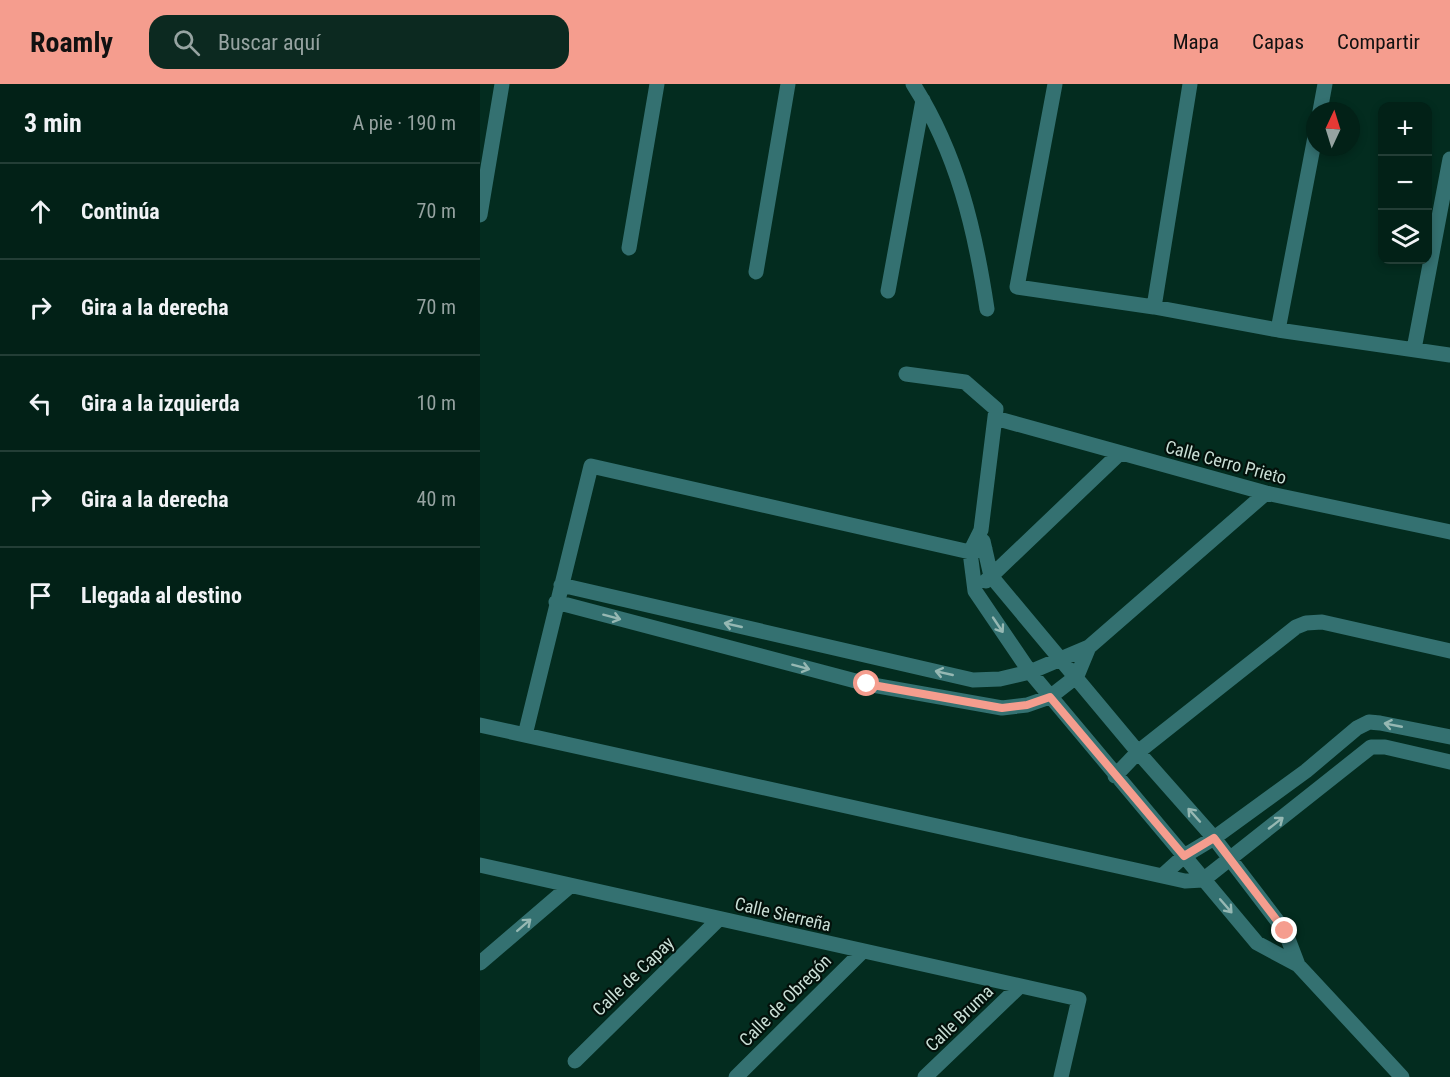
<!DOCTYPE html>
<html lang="es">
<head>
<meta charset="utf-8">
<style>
	body { margin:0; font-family:"Roboto Condensed",sans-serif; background:#0c2920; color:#f1f3f6 }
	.controls { position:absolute; right:18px; top:18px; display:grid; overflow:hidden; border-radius:12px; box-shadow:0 3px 9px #0003 }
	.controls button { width:54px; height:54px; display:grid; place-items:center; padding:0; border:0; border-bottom:2px solid #233e36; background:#022117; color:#f1f3f6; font:30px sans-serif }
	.compass { position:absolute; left:826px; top:18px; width:54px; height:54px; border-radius:50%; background:#022117; box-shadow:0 3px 9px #0003; rotate:4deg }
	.stop { position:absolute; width:18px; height:18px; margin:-14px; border:4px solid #f59d8e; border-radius:50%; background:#fff }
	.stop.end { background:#f59d8e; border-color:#fff; box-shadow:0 2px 6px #0008 }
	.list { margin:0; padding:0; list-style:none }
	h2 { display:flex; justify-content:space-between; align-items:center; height:78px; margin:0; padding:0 24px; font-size:26px }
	h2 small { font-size:20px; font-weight:400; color:#96a3a1 }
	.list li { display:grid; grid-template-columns:39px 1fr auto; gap:18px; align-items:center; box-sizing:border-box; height:96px; padding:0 24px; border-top:2px solid #233e36 }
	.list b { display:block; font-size:22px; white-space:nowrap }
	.list em { font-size:20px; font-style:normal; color:#96a3a1 }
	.icon { flex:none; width:33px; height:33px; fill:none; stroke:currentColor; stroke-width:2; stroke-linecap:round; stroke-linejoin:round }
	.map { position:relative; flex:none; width:970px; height:993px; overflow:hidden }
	header { display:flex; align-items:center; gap:36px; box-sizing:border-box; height:84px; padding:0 30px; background:#f59d8e; color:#111 }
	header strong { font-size:28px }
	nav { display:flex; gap:33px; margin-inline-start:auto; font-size:21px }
	.search { width:420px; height:54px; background:#0c2920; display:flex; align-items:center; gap:15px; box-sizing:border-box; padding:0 21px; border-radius:18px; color:#96a3a1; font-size:22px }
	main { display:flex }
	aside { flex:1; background:#022117 }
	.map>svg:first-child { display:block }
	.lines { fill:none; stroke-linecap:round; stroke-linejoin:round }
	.minor { stroke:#347171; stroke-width:15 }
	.oneway { stroke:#96b8b3 }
	.route { stroke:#f59d8e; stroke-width:8 }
	.labels { text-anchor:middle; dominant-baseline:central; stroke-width:4.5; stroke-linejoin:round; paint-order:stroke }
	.street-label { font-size:18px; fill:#cadfd6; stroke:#03110b }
</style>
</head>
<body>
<header>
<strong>Roamly</strong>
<div class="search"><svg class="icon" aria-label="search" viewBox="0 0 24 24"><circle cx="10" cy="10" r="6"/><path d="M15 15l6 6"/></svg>Buscar aquí</div>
<nav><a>Mapa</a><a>Capas</a><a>Compartir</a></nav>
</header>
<main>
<aside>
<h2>3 min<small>A pie · 190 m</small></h2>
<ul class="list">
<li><svg class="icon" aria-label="ahead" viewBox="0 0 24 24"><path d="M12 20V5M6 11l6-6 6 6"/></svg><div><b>Continúa</b></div><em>70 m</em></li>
<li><svg class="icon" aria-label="right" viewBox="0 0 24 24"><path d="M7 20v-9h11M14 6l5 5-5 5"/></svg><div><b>Gira a la derecha</b></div><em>70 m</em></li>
<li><svg class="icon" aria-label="left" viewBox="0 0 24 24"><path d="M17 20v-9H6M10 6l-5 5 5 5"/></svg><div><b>Gira a la izquierda</b></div><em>10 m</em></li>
<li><svg class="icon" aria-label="right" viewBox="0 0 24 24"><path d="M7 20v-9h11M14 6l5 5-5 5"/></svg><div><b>Gira a la derecha</b></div><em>40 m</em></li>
<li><svg class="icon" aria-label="arrive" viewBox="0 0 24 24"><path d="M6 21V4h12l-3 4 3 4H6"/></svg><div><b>Llegada al destino</b></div></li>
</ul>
</aside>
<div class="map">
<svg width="970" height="993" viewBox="0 0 970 993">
	<rect width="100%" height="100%" fill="#032c1f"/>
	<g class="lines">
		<path class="minor" d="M433,0c44,69 62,145 74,225
			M575,0l-38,203 137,20 124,23 172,25
			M840,27l5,-27
			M0,131l22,-131
			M149,164l28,-164
			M276,188l32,-188
			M408,207l35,-191
			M674,223l36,-223
			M798,246l37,-193
			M934,265l36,-190
			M426,290l59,8 31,27 -15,121 -11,22 5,39 55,81 227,271 41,22 104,112
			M515,334l271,75 184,39
			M503,457l8,35 147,176 76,86 71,93 13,34
			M506,497l133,-127
			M81,501l412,95 27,-1 30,-7 59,-25 177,-154
			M76,518l311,82 135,24 25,-3 23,-8 27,-21 12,-29
			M0,641l705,156 18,-1 168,-133h14l65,15
			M45,651l66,-269 379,86 15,-3
			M635,692l23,-24 158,-125 10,-4 16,-1 128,29
			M0,781l599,134 -18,78
			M683,791l21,-19 30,-18 92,-67 51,-43 12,-6 11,1 70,14
			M0,879l90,-77
			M95,977l144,-142
			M256,993l127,-126
			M445,993l95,-91"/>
	</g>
	<defs><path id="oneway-shaft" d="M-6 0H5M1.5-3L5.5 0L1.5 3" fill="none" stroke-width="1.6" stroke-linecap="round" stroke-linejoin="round" transform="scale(1.5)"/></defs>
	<g class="oneway">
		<use href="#oneway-shaft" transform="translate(132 533) rotate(15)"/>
		<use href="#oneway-shaft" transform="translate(253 541) rotate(-167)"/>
		<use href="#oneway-shaft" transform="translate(518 541) rotate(56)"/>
		<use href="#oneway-shaft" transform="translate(321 583) rotate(15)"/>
		<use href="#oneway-shaft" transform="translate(464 589) rotate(-167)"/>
		<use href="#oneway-shaft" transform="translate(913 641) rotate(-169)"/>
		<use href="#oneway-shaft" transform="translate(714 731) rotate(-132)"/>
		<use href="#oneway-shaft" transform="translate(796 739) rotate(-38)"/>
		<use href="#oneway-shaft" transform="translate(746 822) rotate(49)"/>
		<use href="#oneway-shaft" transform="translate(44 841) rotate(-41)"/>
	</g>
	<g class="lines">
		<path class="route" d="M387,600l135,24 25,-3 23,-8 134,159 30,-18 71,93"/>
	</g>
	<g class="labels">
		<g class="street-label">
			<text transform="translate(746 378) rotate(15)">Calle Cerro Prieto</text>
			<text transform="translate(303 830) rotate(13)">Calle Sierreña</text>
			<text transform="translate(153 892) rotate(-44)">Calle de Capay</text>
			<text transform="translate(305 916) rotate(-45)">Calle de Obregón</text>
			<text transform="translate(479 934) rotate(-44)">Calle Bruma</text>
		</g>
	</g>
</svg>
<div class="controls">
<button>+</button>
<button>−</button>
<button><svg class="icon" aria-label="layers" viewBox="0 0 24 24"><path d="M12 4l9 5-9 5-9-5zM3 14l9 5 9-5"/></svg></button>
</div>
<svg class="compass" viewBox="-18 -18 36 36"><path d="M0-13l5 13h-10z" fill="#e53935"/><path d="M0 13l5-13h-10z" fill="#96a3a1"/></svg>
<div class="stop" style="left:387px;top:600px"></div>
<div class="stop end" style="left:805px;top:847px"></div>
</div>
</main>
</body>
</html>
